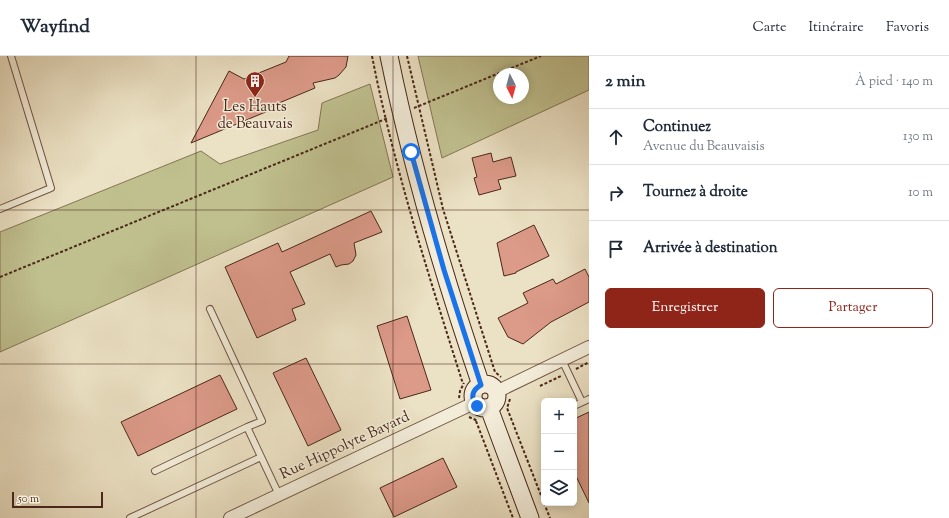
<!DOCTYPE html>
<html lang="fr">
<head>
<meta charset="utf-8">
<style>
	body { margin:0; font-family:"Sorts Mill Goudy",serif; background:#f2f2f3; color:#1f2937 }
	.controls { position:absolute; right:12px; bottom:12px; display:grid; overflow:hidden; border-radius:6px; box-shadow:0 2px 10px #0003 }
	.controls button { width:36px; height:36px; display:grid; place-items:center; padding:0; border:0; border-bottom:1px solid #e0e1e3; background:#fff; color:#1f2937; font:20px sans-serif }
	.compass { position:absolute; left:493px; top:12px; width:36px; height:36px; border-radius:50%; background:#fff; box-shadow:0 2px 10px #0003; rotate:174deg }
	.scale { position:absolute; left:12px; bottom:10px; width:91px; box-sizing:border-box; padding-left:4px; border:2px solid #4a2719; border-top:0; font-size:11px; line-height:14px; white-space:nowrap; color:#4a2719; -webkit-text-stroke:3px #f2ecd9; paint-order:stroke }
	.stop { position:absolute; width:12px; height:12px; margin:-9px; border:3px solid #1a73e8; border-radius:50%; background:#fff }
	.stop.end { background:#1a73e8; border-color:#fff; box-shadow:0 1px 4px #0008 }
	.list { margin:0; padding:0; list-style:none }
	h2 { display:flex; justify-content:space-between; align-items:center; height:52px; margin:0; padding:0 16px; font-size:17px }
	h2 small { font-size:13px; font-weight:400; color:#747a83 }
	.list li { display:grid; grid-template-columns:26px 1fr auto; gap:12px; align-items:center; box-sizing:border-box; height:56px; padding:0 16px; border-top:1px solid #e0e1e3 }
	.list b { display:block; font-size:15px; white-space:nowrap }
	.list p { margin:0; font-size:13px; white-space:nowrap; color:#747a83 }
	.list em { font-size:13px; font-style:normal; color:#747a83 }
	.actions { display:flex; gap:8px; padding:12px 16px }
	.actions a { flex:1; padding:9px 0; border:1px solid #8f2418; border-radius:6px; text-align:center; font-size:14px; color:#8f2418 }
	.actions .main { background:#8f2418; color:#fff }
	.icon { flex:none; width:22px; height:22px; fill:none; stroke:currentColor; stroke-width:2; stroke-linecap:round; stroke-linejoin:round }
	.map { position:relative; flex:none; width:589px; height:462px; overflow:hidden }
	header { display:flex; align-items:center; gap:24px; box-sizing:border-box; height:56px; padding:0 20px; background:#fff; border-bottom:1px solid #e0e1e3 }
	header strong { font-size:19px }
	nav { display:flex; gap:22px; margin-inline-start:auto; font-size:14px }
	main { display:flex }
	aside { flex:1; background:#fff }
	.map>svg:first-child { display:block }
	.green { fill:#c0c08f; stroke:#857454; fill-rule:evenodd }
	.building { fill:#dc9a89; stroke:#4a2719 }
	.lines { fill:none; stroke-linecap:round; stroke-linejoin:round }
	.lane-casing { stroke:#725644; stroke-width:8 }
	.street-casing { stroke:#725644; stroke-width:14 }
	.secondary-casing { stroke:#4a2719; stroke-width:19 }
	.path { stroke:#4a2719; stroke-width:2; stroke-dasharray:3 2; stroke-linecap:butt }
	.lane { stroke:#f2ecd9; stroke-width:6 }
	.street { stroke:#f2ecd9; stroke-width:12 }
	.secondary { stroke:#f2ecd9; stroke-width:17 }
	.route { stroke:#1a73e8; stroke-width:5 }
	.grid { fill:none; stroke:#4a2719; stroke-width:1; stroke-opacity:0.55 }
	.labels { text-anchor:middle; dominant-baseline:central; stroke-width:3; stroke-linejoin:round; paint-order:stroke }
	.poi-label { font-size:15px; fill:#4a2719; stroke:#f2ecd9 }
	.street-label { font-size:15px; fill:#4a2719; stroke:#f2ecd9 }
</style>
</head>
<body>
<header>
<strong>Wayfind</strong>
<nav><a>Carte</a><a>Itinéraire</a><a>Favoris</a></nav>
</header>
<main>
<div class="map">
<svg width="589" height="462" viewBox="0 0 589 462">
	<rect width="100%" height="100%" fill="#ebe1c4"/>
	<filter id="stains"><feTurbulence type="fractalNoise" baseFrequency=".005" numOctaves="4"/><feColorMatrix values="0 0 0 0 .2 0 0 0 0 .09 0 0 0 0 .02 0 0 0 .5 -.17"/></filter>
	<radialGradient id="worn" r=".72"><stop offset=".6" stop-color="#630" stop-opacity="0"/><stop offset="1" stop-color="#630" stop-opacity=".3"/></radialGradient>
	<path class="green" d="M418,0h171v34l-147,68zM499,18h24v24h-24z
		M370,28l23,93 -393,175v-120l201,-81 19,13 98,-34 4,-27z"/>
	<path class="building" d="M289,0h59l-2,11 -7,8 -4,3 -22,5 2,5 -48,20 1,3 -77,32 38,-72 15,8 42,-17z
		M491,97l2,9 18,-5 5,19 -18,4 3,9 -22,6 -5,-17 3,-1 -5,-19z
		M371,155l11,21 -28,11 2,12 -3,6 -4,3 -8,1 -5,2 -6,-13 -40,18 15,32 -13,5 4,11 -39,18 -32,-71 53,-24 4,9z
		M534,169l15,31 -33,16v1l-12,3 -7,-33z
		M585,213l4,8v25l-38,20 -28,22 -15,-7 -10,-19 30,-15 -5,-10 30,-14 3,5z
		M407,260l24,74 -31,9 -23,-73z
		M306,302l35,72 -33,16 -35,-73z
		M220,319l17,34 -99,47 -17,-34z
		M589,356v91l-15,-31v-53z
		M443,402l14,29 -63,30 -14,-29z"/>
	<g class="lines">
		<g class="lane-casing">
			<path id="lane" d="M0,153l51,-21 -40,-132
				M210,253l52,112 -15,6
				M562,304l20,42
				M574,350l15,-7
				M155,415l92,-44 32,68
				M130,462l131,-61"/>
		</g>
		<g class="street-casing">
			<path id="street" d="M496,336l93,-45
				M230,462l244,-115"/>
		</g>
		<g class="secondary-casing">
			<path id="secondary" d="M389,0c23,112 55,221 92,329
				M473 340a12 12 0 1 1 24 0a12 12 0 1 1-24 0Z
				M489,352l41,110"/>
		</g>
		<path class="path" d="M372,0c22,112 57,220 91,328
			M407,0l36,153 52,163 6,5
			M414,52l127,-52
			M0,221l388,-159
			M576,313l13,-7
			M540,330l21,-10
			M459,342l1,-7 4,-8
			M510,343l-3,9 37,95
			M469,361l9,4
			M476,365l37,97
			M544,447l6,15"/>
		<use href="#lane" class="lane"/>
		<use href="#street" class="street"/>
		<use href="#secondary" class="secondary"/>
	</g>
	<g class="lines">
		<path class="route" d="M411,96l33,118 37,115c-9,5 -11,13 -4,21"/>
	</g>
	<path class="grid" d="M196,0v462M393,0v462M0,154h589M0,308h589"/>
	<defs>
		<g id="building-pin" transform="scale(1)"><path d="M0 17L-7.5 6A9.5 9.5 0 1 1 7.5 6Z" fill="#8f2418" stroke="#f2ecd9"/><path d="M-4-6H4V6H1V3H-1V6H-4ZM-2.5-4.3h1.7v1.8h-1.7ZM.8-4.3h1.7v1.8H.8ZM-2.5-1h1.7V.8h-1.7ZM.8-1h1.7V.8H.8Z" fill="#fff"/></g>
	</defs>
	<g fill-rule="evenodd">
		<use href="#building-pin" x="255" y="25"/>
	</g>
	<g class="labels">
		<g class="poi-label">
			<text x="255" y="51">Les Hauts<tspan x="255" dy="17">de Beauvais</tspan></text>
		</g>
		<g class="street-label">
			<text transform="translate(345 390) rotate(-25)">Rue Hippolyte Bayard</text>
		</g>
	</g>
	<rect width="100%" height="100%" filter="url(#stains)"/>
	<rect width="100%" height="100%" fill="url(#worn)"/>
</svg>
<div class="controls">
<button>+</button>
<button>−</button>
<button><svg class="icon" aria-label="layers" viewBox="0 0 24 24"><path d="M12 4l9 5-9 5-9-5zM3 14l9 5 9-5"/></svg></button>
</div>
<svg class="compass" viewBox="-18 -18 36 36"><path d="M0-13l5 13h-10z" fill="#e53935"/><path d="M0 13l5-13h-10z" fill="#747a83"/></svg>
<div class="scale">50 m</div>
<div class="stop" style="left:411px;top:96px"></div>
<div class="stop end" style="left:477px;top:350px"></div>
</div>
<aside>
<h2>2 min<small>À pied · 140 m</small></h2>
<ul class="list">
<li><svg class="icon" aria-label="ahead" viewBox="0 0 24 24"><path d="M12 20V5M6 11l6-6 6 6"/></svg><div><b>Continuez</b><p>Avenue du Beauvaisis</p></div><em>130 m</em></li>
<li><svg class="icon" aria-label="right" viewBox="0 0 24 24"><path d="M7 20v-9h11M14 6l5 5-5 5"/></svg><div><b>Tournez à droite</b></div><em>10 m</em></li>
<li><svg class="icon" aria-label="arrive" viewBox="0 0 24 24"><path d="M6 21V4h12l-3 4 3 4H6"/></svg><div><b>Arrivée à destination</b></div></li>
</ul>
<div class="actions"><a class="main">Enregistrer</a><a>Partager</a></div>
</aside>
</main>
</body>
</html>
